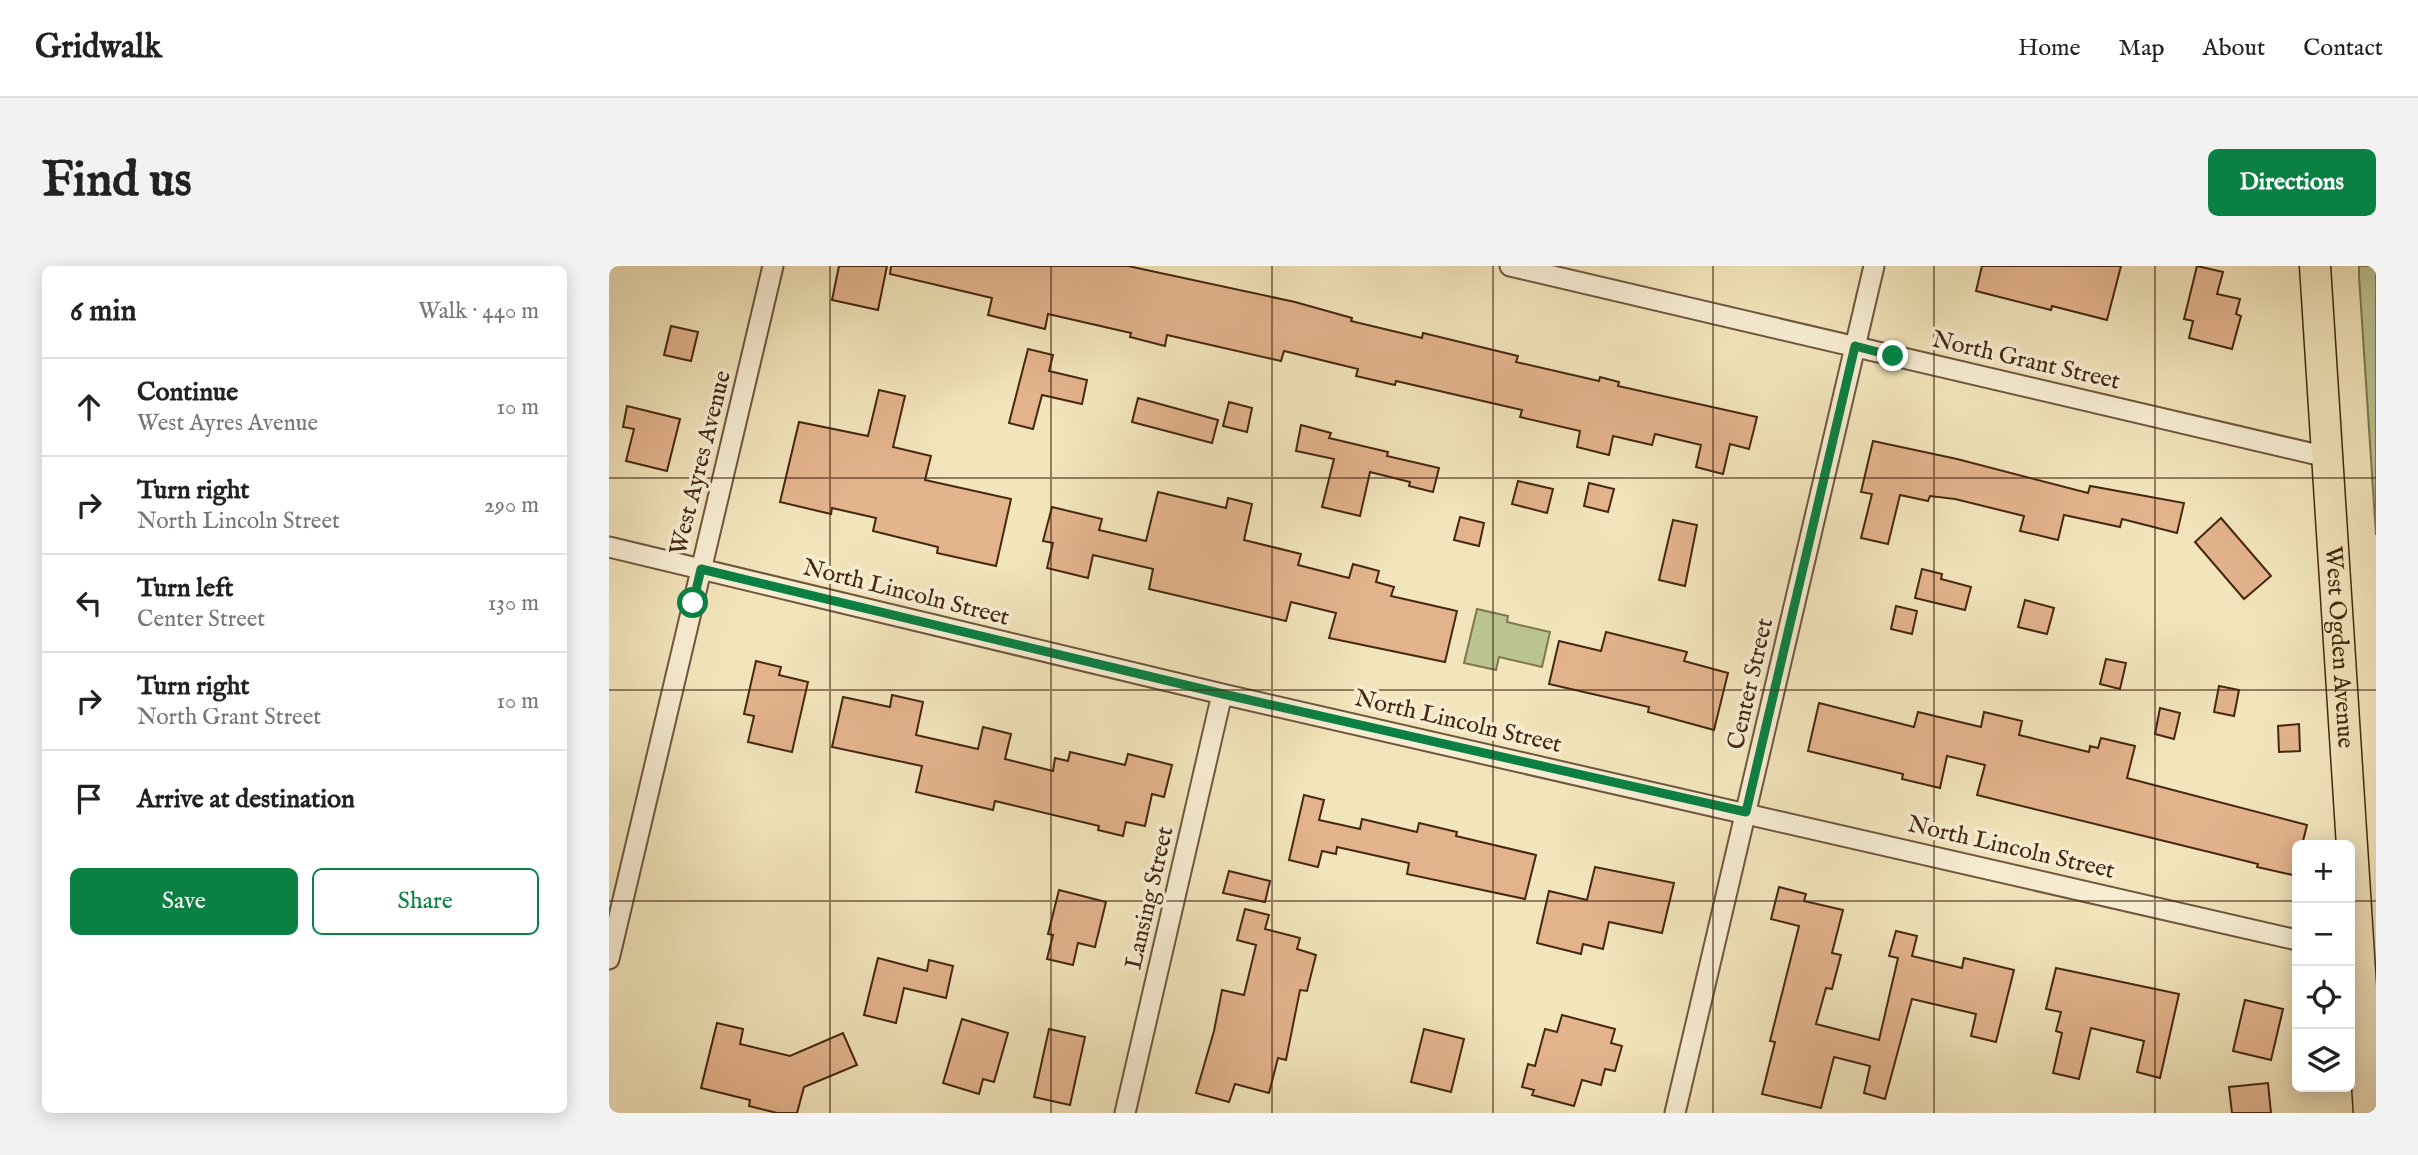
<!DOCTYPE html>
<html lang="en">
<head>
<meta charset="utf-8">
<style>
	body { margin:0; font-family:"IM FELL English",serif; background:#f2f2f2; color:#222 }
	.controls { position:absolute; right:21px; bottom:21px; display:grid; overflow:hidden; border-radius:10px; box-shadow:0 4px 18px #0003 }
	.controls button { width:63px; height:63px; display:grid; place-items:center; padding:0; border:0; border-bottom:2px solid #e0e0e0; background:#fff; color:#222; font:35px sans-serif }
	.stop { position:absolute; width:21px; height:21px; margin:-16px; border:5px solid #0b8043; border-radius:50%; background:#fff }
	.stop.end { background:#0b8043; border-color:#fff; box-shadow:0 2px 7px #0008 }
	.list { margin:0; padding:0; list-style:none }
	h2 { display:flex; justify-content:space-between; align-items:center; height:91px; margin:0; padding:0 28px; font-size:30px }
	h2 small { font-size:23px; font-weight:400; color:#767676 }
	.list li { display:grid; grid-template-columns:46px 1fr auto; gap:21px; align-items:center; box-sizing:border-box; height:98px; padding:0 28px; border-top:2px solid #e0e0e0 }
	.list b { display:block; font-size:26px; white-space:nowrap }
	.list p { margin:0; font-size:23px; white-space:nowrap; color:#767676 }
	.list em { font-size:23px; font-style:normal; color:#767676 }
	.actions { display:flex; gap:14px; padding:21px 28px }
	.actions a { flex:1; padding:16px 0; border:2px solid #0b8043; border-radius:10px; text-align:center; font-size:24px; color:#0b8043 }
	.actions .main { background:#0b8043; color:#fff }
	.icon { flex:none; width:38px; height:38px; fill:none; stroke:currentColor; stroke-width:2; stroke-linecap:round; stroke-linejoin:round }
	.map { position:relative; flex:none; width:1767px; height:847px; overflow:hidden; border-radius:10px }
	header { display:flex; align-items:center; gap:42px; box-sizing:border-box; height:98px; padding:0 35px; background:#fff; border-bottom:2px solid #e0e0e0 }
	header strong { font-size:33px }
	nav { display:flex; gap:38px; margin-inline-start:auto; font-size:24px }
	.intro { display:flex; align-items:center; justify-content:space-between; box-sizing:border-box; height:168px; padding:0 42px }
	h1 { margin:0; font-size:49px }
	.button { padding:18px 32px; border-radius:10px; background:#0b8043; color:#fff; font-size:24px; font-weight:700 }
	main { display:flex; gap:42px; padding:0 42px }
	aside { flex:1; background:#fff; border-radius:10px; box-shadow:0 4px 18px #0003 }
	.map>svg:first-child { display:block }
	.green { fill:#bac490; stroke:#807652; stroke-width:2 }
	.building { fill:#e3b38c; stroke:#452713; stroke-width:2 }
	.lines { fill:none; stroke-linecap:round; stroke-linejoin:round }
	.street-casing { stroke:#70563d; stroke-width:23 }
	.primary-casing { stroke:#452713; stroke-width:33 }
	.street { stroke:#f7edd3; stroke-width:19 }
	.primary { stroke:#f2e4bb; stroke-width:30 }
	.route { stroke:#0b8043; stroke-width:9 }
	.grid { fill:none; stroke:#452713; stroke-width:2; stroke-opacity:0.55 }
	.labels { text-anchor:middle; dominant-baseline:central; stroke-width:7; stroke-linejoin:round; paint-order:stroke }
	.street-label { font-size:24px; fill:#452713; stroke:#f7edd3 }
</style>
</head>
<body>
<header>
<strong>Gridwalk</strong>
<nav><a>Home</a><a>Map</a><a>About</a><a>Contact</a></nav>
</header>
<div class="intro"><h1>Find us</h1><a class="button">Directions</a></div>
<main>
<aside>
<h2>6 min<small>Walk · 440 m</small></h2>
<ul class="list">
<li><svg class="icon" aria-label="ahead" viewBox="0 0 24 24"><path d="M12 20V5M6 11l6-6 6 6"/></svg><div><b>Continue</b><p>West Ayres Avenue</p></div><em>10 m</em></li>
<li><svg class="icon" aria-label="right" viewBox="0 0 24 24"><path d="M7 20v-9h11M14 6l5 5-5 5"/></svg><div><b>Turn right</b><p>North Lincoln Street</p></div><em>290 m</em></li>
<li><svg class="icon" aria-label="left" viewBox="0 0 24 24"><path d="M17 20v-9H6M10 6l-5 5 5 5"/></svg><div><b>Turn left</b><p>Center Street</p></div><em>130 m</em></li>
<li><svg class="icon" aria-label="right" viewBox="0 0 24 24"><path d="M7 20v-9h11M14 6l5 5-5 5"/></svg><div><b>Turn right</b><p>North Grant Street</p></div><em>10 m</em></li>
<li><svg class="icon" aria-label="arrive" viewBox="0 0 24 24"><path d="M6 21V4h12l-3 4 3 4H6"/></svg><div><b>Arrive at destination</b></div></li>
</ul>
<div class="actions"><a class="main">Save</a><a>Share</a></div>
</aside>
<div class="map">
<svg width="1767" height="847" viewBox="0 0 1767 847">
	<rect width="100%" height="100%" fill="#f2e4bb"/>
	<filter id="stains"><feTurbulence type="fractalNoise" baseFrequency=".00286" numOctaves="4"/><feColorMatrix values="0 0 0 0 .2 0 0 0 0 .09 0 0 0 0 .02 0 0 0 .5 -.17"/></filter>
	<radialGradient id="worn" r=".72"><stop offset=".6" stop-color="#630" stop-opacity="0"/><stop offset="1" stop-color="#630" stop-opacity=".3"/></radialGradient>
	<path class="green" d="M1750,0h17v269l-17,-259z
		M868,343l31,7 -1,6 43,10 -8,35 -43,-10 -3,13 -32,-7z"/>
	<path class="building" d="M230,0h48l-9,44 -46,-10z
		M282,0h237l167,36 57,16 -1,3 71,17 1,-5 95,23 -2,6 83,19 1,-4 19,5 -1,4 139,31 -8,32 -19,-5 -7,30 -27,-7 5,-22 -46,-11 -3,11 -39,-9 -4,19 -32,-8 3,-16 -60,-14 2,-7 -126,-29 -1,4 -39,-9 2,-7 -74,-18 -3,10 -114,-26 -2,11 -35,-9 1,-4 -83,-19 -3,15 -57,-14 4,-17 -102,-24z
		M1373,0h139l-14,54 -55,-14 -1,4 -75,-19z
		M1588,0l26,6 -6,22 23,5 -4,15 5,2 -9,33 -43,-11 4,-17 -9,-2z
		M62,60l27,6 -7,29 -27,-6z
		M419,83l25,6 -4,16 38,9 -5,24 -40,-9 -9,34 -24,-6z
		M270,124l26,6 -12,51 38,9 -6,24 86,19 -15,67 -59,-13 1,-6 -65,-16 3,-13 -44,-10 -1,6 -51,-12 19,-80 69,14z
		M529,132l80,22 -6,23 -80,-21z
		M620,136l23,6 -5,24 -24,-6z
		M18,140l53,13 -13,52 -41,-10 8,-32 -11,-2z
		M692,159l30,8 -2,5 59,14 -1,4 52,12 -6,24 -24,-6 1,-4 -40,-10 -10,44 -38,-9 12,-48 -38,-8z
		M1264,175l84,18 131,34 2,-7 94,17 -7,30 -55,-14 -2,8 -56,-12 -6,25 -38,-9 4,-15 -69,-17 -25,-3 -2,5 -28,-6 -12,49 -27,-6 11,-44 -11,-2z
		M909,215l35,8 -6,24 -35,-9z
		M980,217l25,6 -6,23 -24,-6z
		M549,226l68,16 2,-10 24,6 -8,36 57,14 -3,11 51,13 4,-14 26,7 -3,11 18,5 -3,9 66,15 -12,51 -116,-24 7,-25 -45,-11 -5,19 -137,-32 4,-20 -60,-14 -5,23 -41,-10 6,-25 -10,-2 9,-34 50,12 -3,11 47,11z
		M851,251l24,6 -5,23 -25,-6z
		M1612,252l50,58 -27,23 -49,-57z
		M1064,254l24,5 -12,61 -26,-6z
		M1313,303l20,5 -1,5 30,8 -6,23 -50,-12z
		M1416,334l29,8 -7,26 -29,-7z
		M1287,340l21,5 -5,23 -21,-5z
		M997,366l81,20 -3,9 44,12 -14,57 -66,-18 1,-5 -100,-23 10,-43 42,10z
		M1497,393l20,4 -6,26 -20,-5z
		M147,395l25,6 -2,8 29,7 -16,70 -44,-10 6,-26 -10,-2z
		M1610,420l20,4 -5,26 -20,-4z
		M283,429l31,7 -7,33 62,14 5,-22 28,7 -6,25 48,12 2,-13 13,3 2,-9 55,13 3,-11 44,11 -8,32 -12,-3 -7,32 -19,-4 -3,14 -25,-6 1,-4 -104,-25 -2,9 -77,-18 6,-26 -90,-19 11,-50 47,10z
		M1210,437l95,24 4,-15 63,15 3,-15 38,9 -3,14 70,17 1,-6 8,2 3,-10 34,8 -8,32 180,47 -5,20h-5v31l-40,-9 1,-3 -281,-69 8,-30 -38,-9 -7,32 -38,-9 1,-5 -95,-23z
		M1551,442l20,5 -6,26 -19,-5z
		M1690,458l1,27 -21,1 -1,-26z
		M695,529l20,5 -5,20 41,9 2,-10 55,13 2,-9 38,9 -1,4 80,19 -11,44 -118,-25 2,-11 -72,-16 -1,7 -14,-3 -4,16 -29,-7z
		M986,601l79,16 -12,50 -53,-11 -6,27 -20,-5 -2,10 -44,-11 12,-52 38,9z
		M620,605l41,10 -5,21 -42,-9z
		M1170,621l27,7 -2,7 39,9 -11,43 9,2 -9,34 -6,-1 -10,36 63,16 19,-82 -9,-2 7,-25 21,5 -5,20 50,12 2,-10 50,12 -18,72 -25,-6 5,-22 -64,-15 -27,100 -21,-6 6,-27 -36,-9 -13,51 -59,-14 13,-52 -5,-1 29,-115 -28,-7z
		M450,624l47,12 -11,45 -17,-4 -5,22 -26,-6 6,-24 -5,-1z
		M636,643l24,6 -4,14 35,9 -3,11 19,6 -9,36 -7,-1 -14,70 -8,-2 -9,35 -34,-9 -6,18 -33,-9 18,-62 8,-41 22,5 12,-50 -19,-5z
		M269,692l49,13 2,-11 24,6 -7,32 -42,-10 -8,35 -32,-8z
		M1447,702l123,26 -19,84 -23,-6 7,-31 -53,-13 -12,51 -26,-6 9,-40 -6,-2 5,-19 -15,-3z
		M1636,734l38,9 -12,51 -38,-9z
		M953,749l53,14 -4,14 11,3 -7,25 -10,-2 -4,16 -19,-5 -8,26 -42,-11 2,-5 -12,-3 6,-23 7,2 10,-37 12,3z
		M353,753l46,14 -14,49 -11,-3 -4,15 -36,-11z
		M108,757l26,6 -3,15 50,12 53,-23 14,32 -53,22 -7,26h-20l-28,-7 1,-6 -49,-12z
		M440,763l36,8 -15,68 -36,-8z
		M815,763l40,10 -13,53 -40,-10z
		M1659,817l3,30h-39l-3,-26z"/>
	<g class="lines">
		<g class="street-casing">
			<path id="street" d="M901,0l817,191
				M0,281l613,147 1075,246
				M0,693l164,-693
				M516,847l97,-419
				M1066,847l199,-847"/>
		</g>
		<g class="primary-casing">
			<g id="primary">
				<path id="s1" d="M1706,0l54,847"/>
			</g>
		</g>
		<use href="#street" class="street"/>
		<use href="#primary" class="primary"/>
	</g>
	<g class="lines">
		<path class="route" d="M84,337l8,-34 522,125 523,118 109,-466 38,10"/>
	</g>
	<path class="grid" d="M221,0v847M442,0v847M663,0v847M884,0v847M1104,0v847M1325,0v847M1546,0v847M0,212h1767M0,424h1767M0,635h1688M1741,635h26"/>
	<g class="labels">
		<g class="street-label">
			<text transform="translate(1417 95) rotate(13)">North Grant Street</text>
			<text transform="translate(92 197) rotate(-76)">West Ayres Avenue</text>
			<text transform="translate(297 327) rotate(14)">North Lincoln Street</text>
			<text stroke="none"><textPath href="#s1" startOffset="382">West Ogden Avenue</textPath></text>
			<text transform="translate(1142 418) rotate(-77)">Center Street</text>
			<text transform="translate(849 456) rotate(13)">North Lincoln Street</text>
			<text transform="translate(1402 582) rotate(13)">North Lincoln Street</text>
			<text transform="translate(541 632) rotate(-77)">Lansing Street</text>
		</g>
	</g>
	<rect width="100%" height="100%" filter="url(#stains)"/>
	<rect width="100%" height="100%" fill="url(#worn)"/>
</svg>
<div class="controls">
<button>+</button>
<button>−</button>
<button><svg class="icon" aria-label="locate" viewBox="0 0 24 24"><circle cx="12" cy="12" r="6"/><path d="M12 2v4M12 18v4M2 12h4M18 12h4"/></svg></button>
<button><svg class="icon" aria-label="layers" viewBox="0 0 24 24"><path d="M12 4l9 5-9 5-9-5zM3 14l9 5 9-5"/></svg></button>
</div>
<div class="stop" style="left:84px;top:337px"></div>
<div class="stop end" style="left:1284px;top:90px"></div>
</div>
</main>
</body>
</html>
